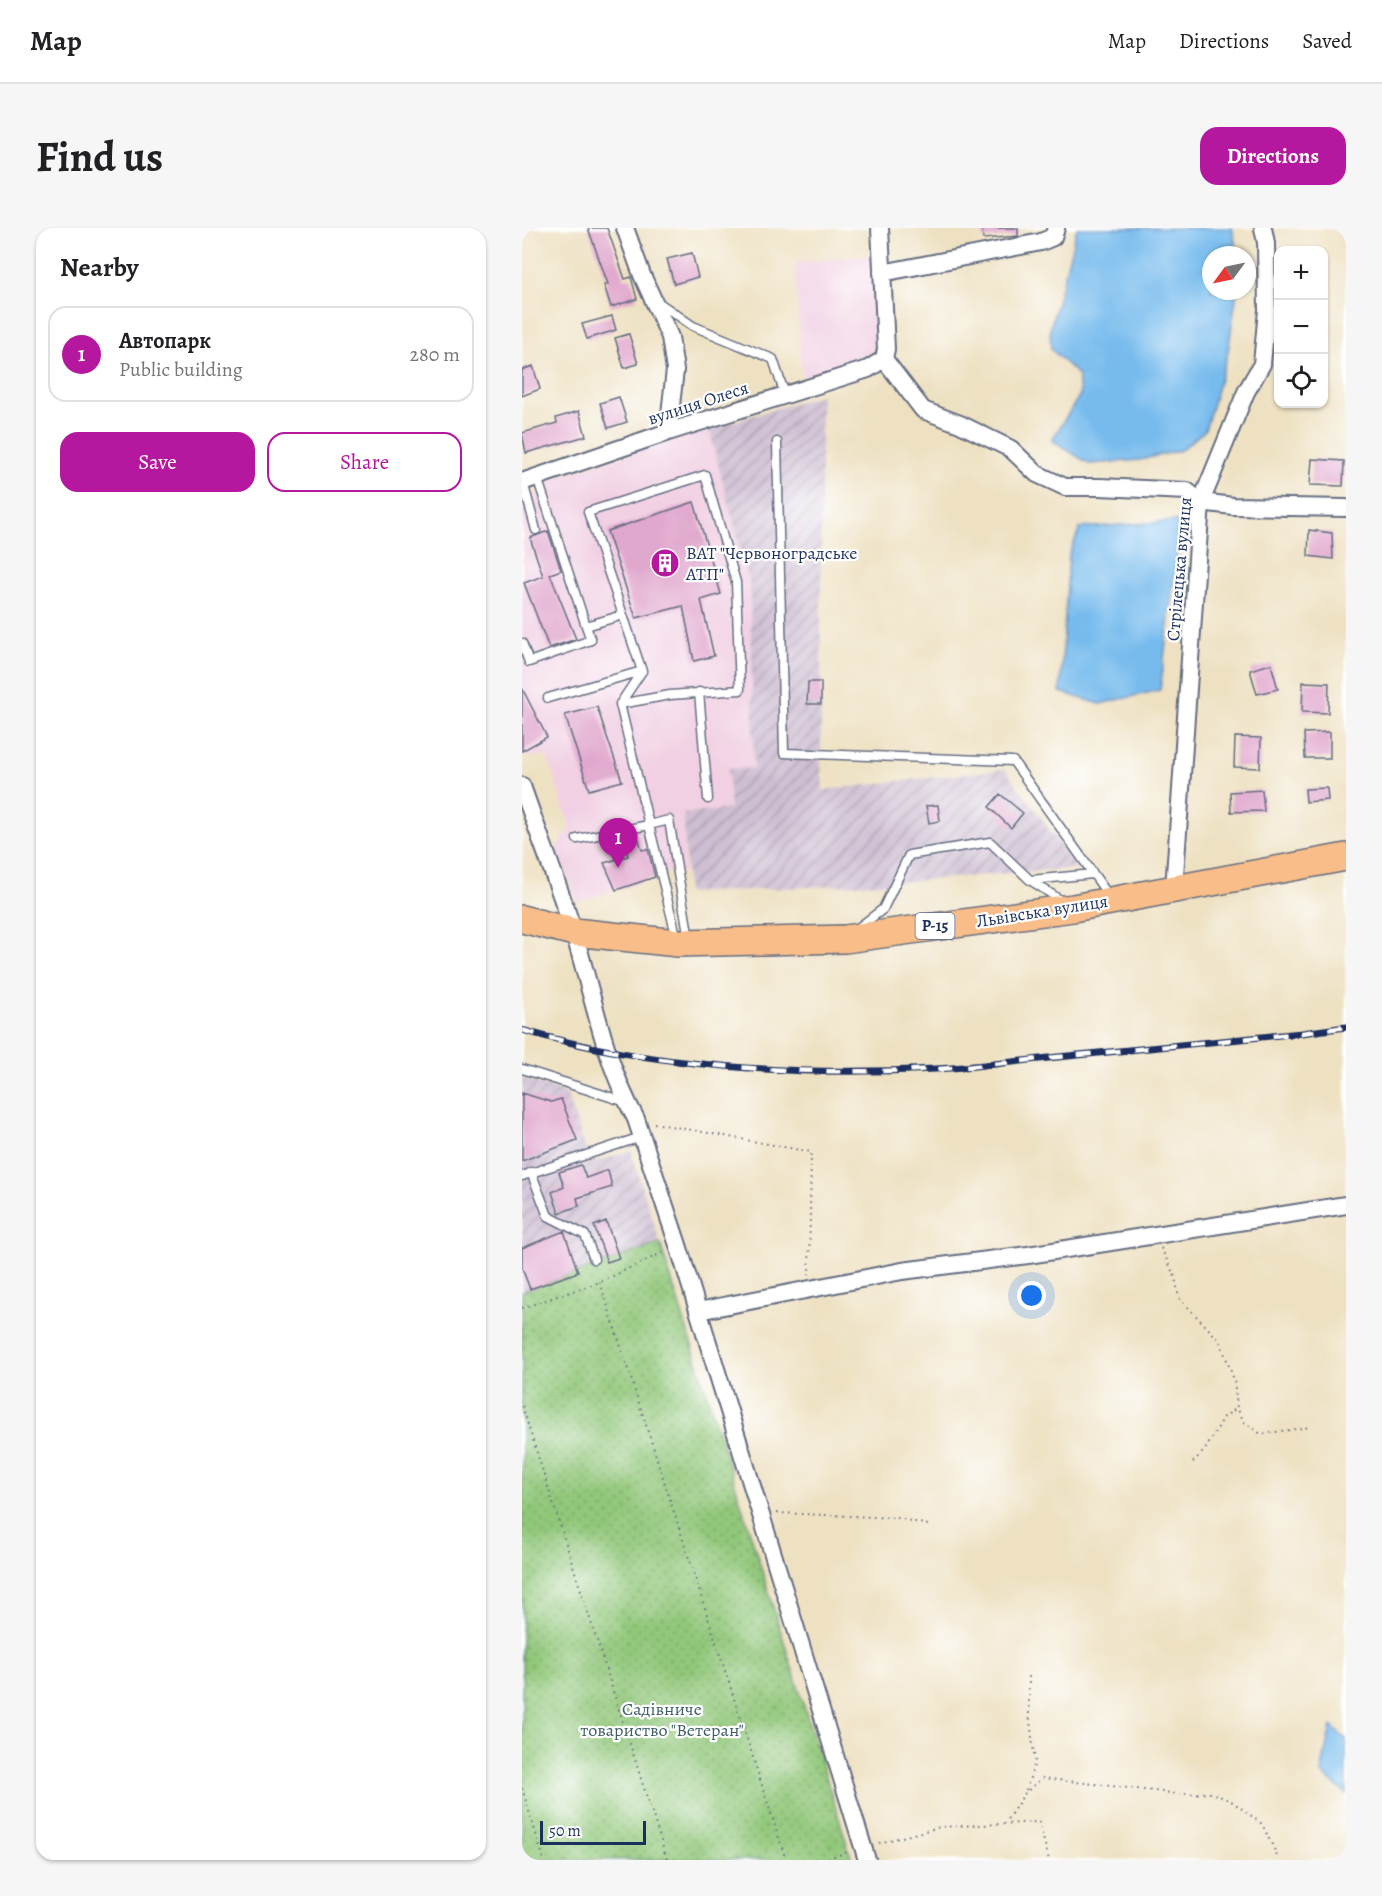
<!DOCTYPE html>
<html lang="en">
<head>
<meta charset="utf-8">
<style>
	body { margin:0; font-family:Alegreya,serif; background:#f6f6f6; color:#202124 }
	.controls { position:absolute; right:18px; top:18px; display:grid; overflow:hidden; border-radius:12px; box-shadow:0 2px 4px #0004 }
	.controls button { width:54px; height:54px; display:grid; place-items:center; padding:0; border:0; border-bottom:2px solid #e0e0e0; background:#fff; color:#202124; font:30px sans-serif }
	.compass { position:absolute; left:680px; top:18px; width:54px; height:54px; border-radius:50%; background:#fff; box-shadow:0 2px 4px #0004; rotate:237deg }
	.scale { position:absolute; left:18px; bottom:15px; width:106px; box-sizing:border-box; padding-left:6px; border:3px solid #1b2f5e; border-top:0; font-size:16px; line-height:21px; white-space:nowrap; color:#1b2f5e; -webkit-text-stroke:4px #fff; paint-order:stroke }
	.you { position:absolute; left:510px; top:1068px; width:21px; height:21px; margin:-15px; border:4px solid #fff; border-radius:50%; background:#1a73e8; box-shadow:0 0 0 9px #1a73e833 }
	.badge { display:grid; place-items:center; width:39px; height:39px; border-radius:50%; background:#b5179e; color:#fff; font-size:20px; font-weight:700 }
	.pin { position:absolute; translate:-50% -50px; filter:drop-shadow(0 2px 3px #0008) }
	.pin::after { content:''; position:absolute; top:32px; width:21px; height:18px; background:inherit; clip-path:polygon(0 0,100% 0,50% 100%) }
	.list { margin:0; padding:0; list-style:none }
	h2 { display:flex; justify-content:space-between; align-items:center; height:78px; margin:0; padding:0 24px; font-size:26px }
	h2 small { font-size:20px; font-weight:400; color:#757577 }
	.list li { display:grid; grid-template-columns:39px 1fr auto; gap:18px; align-items:center; box-sizing:border-box; height:96px; margin:0 12px 12px; padding:0 12px; border:2px solid #e0e0e0; border-radius:18px }
	.list b { display:block; font-size:22px; white-space:nowrap }
	.list p { margin:0; font-size:20px; white-space:nowrap; color:#757577 }
	.list em { font-size:20px; font-style:normal; color:#757577 }
	.actions { display:flex; gap:12px; padding:18px 24px }
	.actions a { flex:1; padding:14px 0; border:2px solid #b5179e; border-radius:18px; text-align:center; font-size:21px; color:#b5179e }
	.actions .main { background:#b5179e; color:#fff }
	.icon { flex:none; width:33px; height:33px; fill:none; stroke:currentColor; stroke-width:2; stroke-linecap:round; stroke-linejoin:round }
	.map { position:relative; flex:none; width:824px; height:1632px; overflow:hidden; border-radius:18px }
	header { display:flex; align-items:center; gap:36px; box-sizing:border-box; height:84px; padding:0 30px; background:#fff; border-bottom:2px solid #e0e0e0 }
	header strong { font-size:28px }
	nav { display:flex; gap:33px; margin-inline-start:auto; font-size:21px }
	.intro { display:flex; align-items:center; justify-content:space-between; box-sizing:border-box; height:144px; padding:0 36px }
	h1 { margin:0; font-size:42px }
	.button { padding:15px 27px; border-radius:18px; background:#b5179e; color:#fff; font-size:21px; font-weight:700 }
	main { display:flex; gap:36px; padding:0 36px }
	aside { flex:1; background:#fff; border-radius:18px; box-shadow:0 2px 4px #0004 }
	.map>svg:first-child { display:block }
	.built { fill:#f1d0e3 }
	.industrial { fill:url(#industrial-furrows) }
	.garden { fill:url(#garden-dots); stroke:#567b6c; stroke-width:1.5 }
	.water { fill:#77bbed; stroke:#4975a6; stroke-width:1.5 }
	.building { fill:#e1a8ce }
	.lines { fill:none; stroke-linecap:round; stroke-linejoin:round }
	.service-casing { stroke:#656d81; stroke-width:11 }
	.minor-casing { stroke:#656d81; stroke-width:20 }
	.primary-casing { stroke:#656d81; stroke-width:30 }
	.path { stroke:#656d81; stroke-width:2; stroke-dasharray:1.5 4.5; stroke-linecap:butt }
	.service { stroke:#fff; stroke-width:8 }
	.minor { stroke:#fff; stroke-width:16 }
	.primary { stroke:#f8bd88; stroke-width:27 }
	.rail-casing { stroke:#1b2f5e; stroke-width:7 }
	.rail { stroke:#fff; stroke-width:4.5; stroke-dasharray:14; stroke-linecap:butt }
	.labels { text-anchor:middle; dominant-baseline:central; stroke-width:4.5; stroke-linejoin:round; paint-order:stroke }
	.shield { fill:#fff; stroke:#5f6d8e; stroke-width:1.5 }
	.shield-label { font-size:16px; font-weight:bold; fill:#1b2f5e }
	.street-label { font-size:18px; fill:#1b2f5e; stroke:#fff }
	.poi-label { font-size:18px; fill:#1b2f5e; stroke:#fff; text-anchor:start }
	.park-label { font-size:18px; fill:#3e5d66; stroke:#fff }
</style>
</head>
<body>
<header>
<strong>Map</strong>
<nav><a>Map</a><a>Directions</a><a>Saved</a></nav>
</header>
<div class="intro"><h1>Find us</h1><a class="button">Directions</a></div>
<main>
<aside>
<h2>Nearby<small></small></h2>
<ul class="list">
<li><span class="badge">1</span><div><b>Автопарк</b><p>Public building</p></div><em>280 m</em></li>
</ul>
<div class="actions"><a class="main">Save</a><a>Share</a></div>
</aside>
<div class="map">
<svg width="824" height="1632" viewBox="0 0 824 1632">
	<defs>
		<pattern id="industrial-furrows" width="10" height="10" patternUnits="userSpaceOnUse" patternTransform="scale(1.5)"><rect width="10" height="10" fill="#cebed1"/><path d="M-1 1l2-2M0 10L10 0M9 11l2-2" fill="none" stroke="#a69bad"/></pattern>
		<pattern id="garden-dots" width="8" height="8" patternUnits="userSpaceOnUse" patternTransform="scale(1.5)"><rect width="8" height="8" fill="#91c779"/><path d="M2 2h.1M6 6h.1" fill="none" stroke="#76a266" stroke-width="1.8" stroke-linecap="round"/></pattern>
	</defs>
	<rect width="100%" height="100%" fill="#fff"/>
	<filter id="ink" filterUnits="userSpaceOnUse"><feTurbulence type="fractalNoise" baseFrequency=".0167" numOctaves="2"/><feDisplacementMap in="SourceGraphic" scale="12" xChannelSelector="R" yChannelSelector="G"/><feConvolveMatrix kernelMatrix="1 2 1 2 8 2 1 2 1" color-interpolation-filters="sRGB"/></filter>
	<filter id="wash" filterUnits="userSpaceOnUse"><feTurbulence type="fractalNoise" baseFrequency=".008" numOctaves="4" result="noise"/><feDisplacementMap in="SourceGraphic" scale="24" xChannelSelector="R" yChannelSelector="G"/><feGaussianBlur stdDeviation="1.35" result="paint"/><feColorMatrix in="noise" values="0 0 0 0 0 0 0 0 0 0 0 0 0 0 0 0 0 1.4 0 .05"/><feComposite in="paint" operator="in"/></filter>
	<g filter="url(#wash)">
		<rect width="100%" height="100%" fill="#eee1c2"/>
		<path class="built" d="M350,27l4,89 -9,13 -65,21 -7,-115z
			M187,201l41,157 4,182 -24,41 -46,5 1,59 -14,-2 -93,31 -23,-52 15,-23 -23,-71 -25,1v-258l26,-9 -3,-10z"/>
		<path class="industrial" d="M299,167v370l2,25 182,-21 73,99 -192,15 -199,10 -3,-79 46,-5 -2,-40 26,-1 -4,-182 -41,-157z
			M0,850l44,15 25,70 40,-12 29,92 -138,49z"/>
		<path class="garden" d="M138,1015l186,598 6,19h-330v-568z"/>
		<path class="water" d="M555,0h155l6,27h-27v36h26l-9,61 -23,78 -24,20 -41,10 -51,4 -37,-24 28,-45 -2,-20 -27,-26 -1,-20z
			M655,293l2,18 -19,151 -60,14 -40,-12 9,-137 11,-27z
			M809,1498l15,13v55l-25,-21z"/>
		<g id="blocks">
			<path class="building" d="M66,0h19l18,51 6,-2 6,22 -26,8 -7,-22 4,-1z
				M460,0h36v8l-35,3z
				M170,25l6,24 -24,7 -7,-25z
				M90,88l4,14 -29,9 -5,-15z
				M107,106l9,30 -14,4 -9,-30z
				M11,138l7,23 -18,7v-26z
				M97,169l8,25 -19,6 -8,-25z
				M57,183l7,25 -60,17 -4,-20 35,-10 -1,-5z
				M790,231l32,2 -1,25 -33,-1z
				M172,274l27,92 -20,6 13,56 -20,5 -11,-55 -47,12 -29,-87z
				M787,302l23,3 1,26 -25,-3z
				M26,303l13,39 -11,4 26,65 -27,9 -25,-65 19,-7 -13,-38z
				M749,436l7,25 -21,5 -7,-24z
				M286,454h13v22h-14z
				M781,454l26,1 -1,30 -26,-1z
				M0,460l25,49 -25,14z
				M75,479l25,74 -33,9 -24,-75z
				M808,504v26h-25l-1,-25z
				M713,509l26,1 -1,30 -26,-1z
				M805,560l1,12 -22,2 -1,-13z
				M740,562l2,21 -33,1 -1,-20z
				M478,566l23,19 -12,15 -22,-21z
				M416,577l2,16 -11,2 -3,-17z
				M116,609l4,13 6,-1 7,28 -39,13 -12,-27 24,-7 -5,-15z
				M0,865l29,9 10,-3 16,41 -55,21z
				M59,937l5,13 22,-8 4,17 -35,11 2,8 -20,7 -7,-21 12,-5 -5,-15z
				M84,993l13,37 -12,4 -13,-36z
				M42,1003l14,41 -48,17 -8,-21v-20z"/>
		</g>
	</g>
	<g filter="url(#ink)">
		<use href="#blocks" fill-opacity="0" stroke="#656d81" stroke-width="1.5"/>
		<g class="lines">
			<g class="service-casing">
				<path id="service" d="M136,74l35,24 80,33 12,36
					M255,214l7,311 229,8 96,135
					M15,249l49,149
					M1,254l13,48
					M0,415l7,19 62,-22 -5,-14 37,-11
					M177,464l9,107
					M26,470l94,-27
					M98,476l50,-9 70,-5 -4,-108 -31,-107 -117,37 54,159 -22,33 29,121 20,-5 20,119
					M55,611l72,-14 28,114
					M509,652l62,-6
					M336,700l25,-19 26,-54 81,-13 40,38 35,23
					M0,841l104,33
					M9,944l17,44 37,19 9,24
					M0,948l119,-39"/>
			</g>
			<g class="minor-casing">
				<path id="minor" d="M103,0l17,47 28,62 5,33 -7,62
					M358,0l6,121 -2,10
					M360,45l159,-31 12,-5 3,-9
					M362,131l39,51 37,14 51,25 26,25 28,13h35l87,4 14,11 32,4 113,2
					M0,254l146,-50 200,-63 16,-10
					M0,558c17,49 36,98 52,147 19,62 30,128 62,186l42,126 189,615
					M652,661l27,-387 45,-110 16,-28 5,-54 -1,-67 -3,-15
					M176,1083l204,-40 126,-16 318,-50"/>
			</g>
			<g class="primary-casing">
				<path id="primary" d="M0,691l52,13 104,11 167,-4 228,-31 273,-51"/>
			</g>
			<path class="path" d="M132,895l157,29 -2,123
				M639,1020l14,29 4,21 41,43 14,39 3,28 7,14 17,12 49,-7
				M78,1054l186,578
				M0,1080l78,-26 64,-30
				M0,1178l145,454
				M671,1234l12,-12 19,-33 13,-9
				M255,1285l121,5 30,7
				M0,1560l22,72
				M504,1562l9,-28 -6,-49v-40
				M482,1596l21,-31 17,-15 138,16 32,-1 21,9 29,22 13,27 3,9
				M357,1615l61,-16 99,-5 10,38
				M300,1632l26,-8"/>
			<use href="#service" class="service"/>
			<use href="#minor" class="minor"/>
			<use href="#primary" class="primary"/>
			<g class="rail-casing">
				<path id="rail" d="M0,802c130,38 279,46 414,39 41,-2 82,-8 122,-12 82,-8 163,-16 244,-24l44,-6"/>
			</g>
			<use href="#rail" class="rail"/>
		</g>
	</g>
	<defs>
		<g id="building-disc" transform="scale(1.5)"><circle r="9.5" fill="#b5179e" stroke="#fff"/><path d="M-4-6H4V6H1V3H-1V6H-4ZM-2.5-4.3h1.7v1.8h-1.7ZM.8-4.3h1.7v1.8H.8ZM-2.5-1h1.7V.8h-1.7ZM.8-1h1.7V.8H.8Z" fill="#fff"/></g>
	</defs>
	<g fill-rule="evenodd">
		<use href="#building-disc" x="143" y="335"/>
	</g>
	<g class="labels">
		<rect class="shield" x="393.5" y="685" width="39" height="26" rx="4.5"/>
		<g class="shield-label">
			<text x="413" y="698">Р-15</text>
		</g>
		<g class="street-label">
			<text transform="translate(176 175) rotate(-18)">вулиця Олеся</text>
			<text transform="translate(657 341) rotate(-85)">Стрілецька вулиця</text>
			<text transform="translate(520 683) rotate(-9)">Львівська вулиця</text>
		</g>
		<g class="poi-label">
			<text x="164" y="325">ВАТ "Червоноградське<tspan x="164" dy="21">АТП"</tspan></text>
		</g>
		<g class="park-label">
			<text x="140" y="1481">Садівниче<tspan x="140" dy="21">товариство "Ветеран"</tspan></text>
		</g>
	</g>
</svg>
<div class="controls">
<button>+</button>
<button>−</button>
<button><svg class="icon" aria-label="locate" viewBox="0 0 24 24"><circle cx="12" cy="12" r="6"/><path d="M12 2v4M12 18v4M2 12h4M18 12h4"/></svg></button>
</div>
<svg class="compass" viewBox="-18 -18 36 36"><path d="M0-13l5 13h-10z" fill="#e53935"/><path d="M0 13l5-13h-10z" fill="#757577"/></svg>
<div class="scale">50 m</div>
<div class="you"></div>
<div class="pin badge" style="left:96px;top:640px">1</div>
</div>
</main>
</body>
</html>
